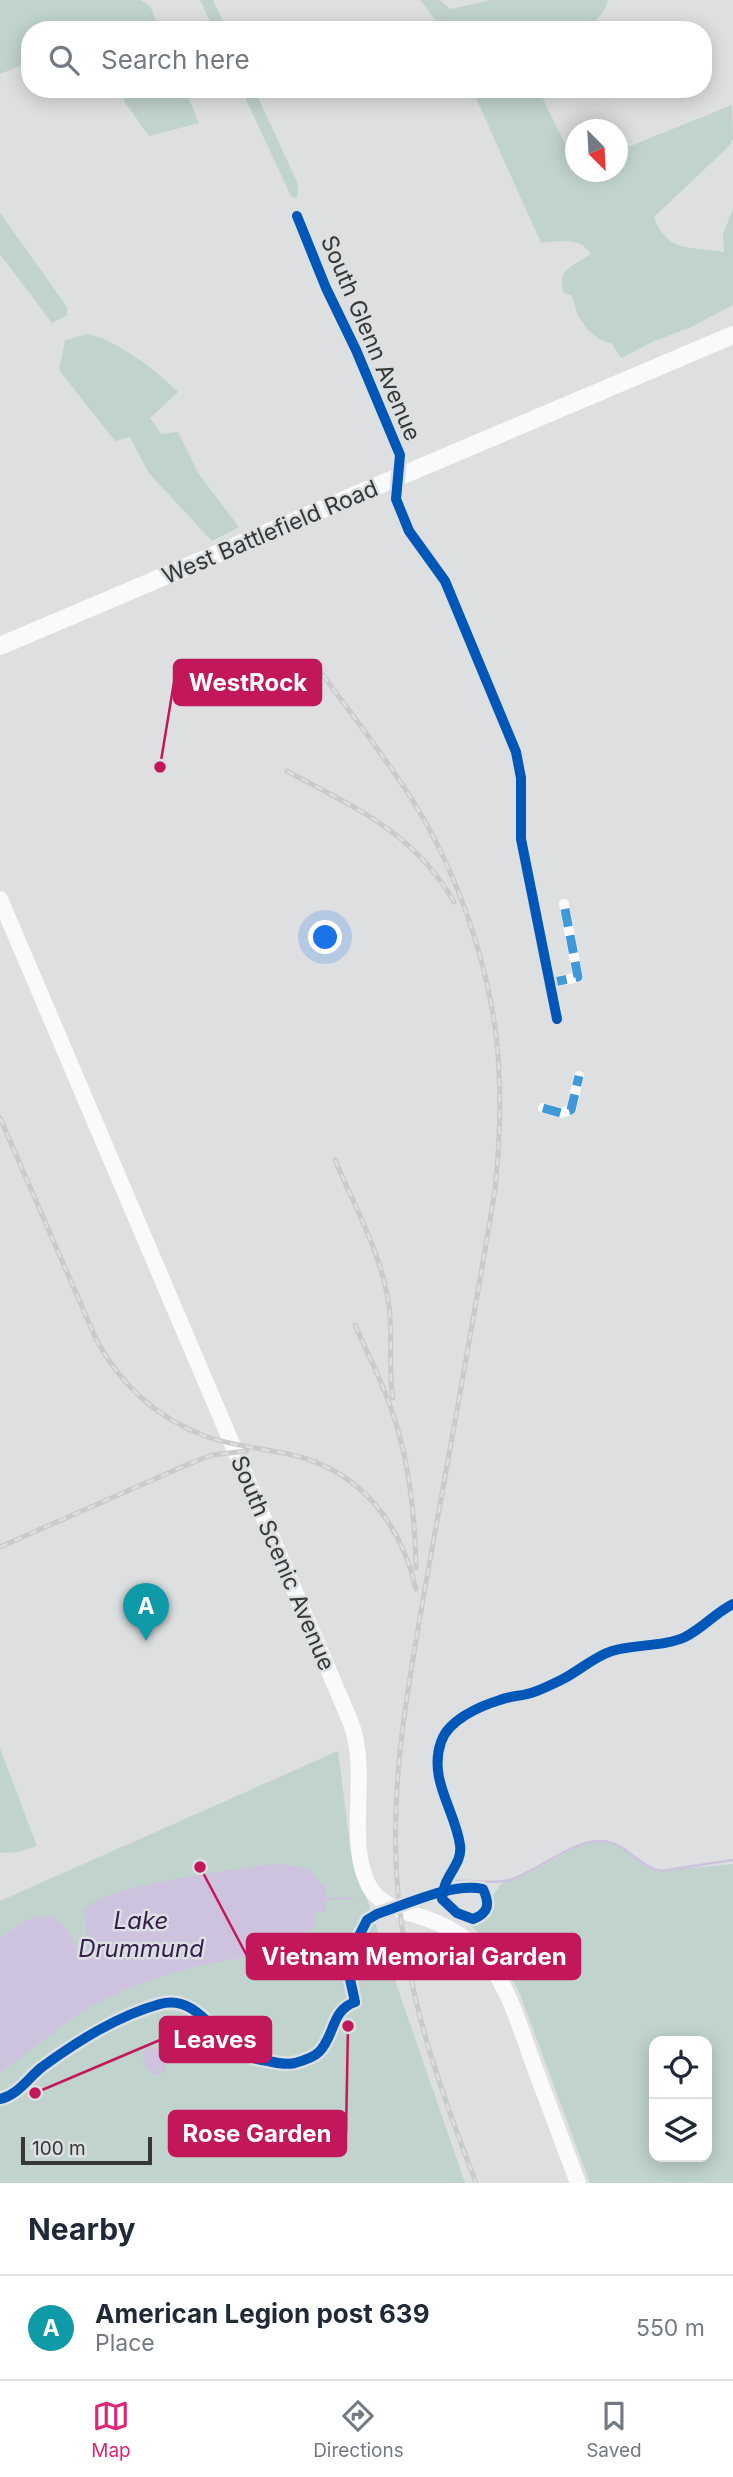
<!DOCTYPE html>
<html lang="en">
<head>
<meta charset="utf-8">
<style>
	body { margin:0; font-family:Inter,sans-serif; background:#f2f2f3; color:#1f2937 }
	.controls { position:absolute; right:21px; bottom:21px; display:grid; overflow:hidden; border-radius:14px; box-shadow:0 4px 18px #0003 }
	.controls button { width:63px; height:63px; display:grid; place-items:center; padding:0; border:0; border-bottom:2px solid #e0e1e3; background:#fff; color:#1f2937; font:35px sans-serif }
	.compass { position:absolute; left:565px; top:119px; width:63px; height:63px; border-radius:50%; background:#fff; box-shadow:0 4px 18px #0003; rotate:156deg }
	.scale { position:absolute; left:21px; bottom:18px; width:131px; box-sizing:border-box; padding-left:7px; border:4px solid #353738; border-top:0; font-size:19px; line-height:24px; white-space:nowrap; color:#353738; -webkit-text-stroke:5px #dce0e2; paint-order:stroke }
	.you { position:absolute; left:326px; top:938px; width:24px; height:24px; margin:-18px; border:5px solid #fff; border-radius:50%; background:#1a73e8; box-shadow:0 0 0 10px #1a73e833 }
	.badge { display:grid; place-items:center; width:46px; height:46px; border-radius:50%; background:#db2777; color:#fff; font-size:23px; font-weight:700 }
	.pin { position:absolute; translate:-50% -58px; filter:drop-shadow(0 2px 4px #0008) }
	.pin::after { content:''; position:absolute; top:37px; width:24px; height:21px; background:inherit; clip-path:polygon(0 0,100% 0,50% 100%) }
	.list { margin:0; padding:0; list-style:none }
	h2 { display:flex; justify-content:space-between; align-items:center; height:91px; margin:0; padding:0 28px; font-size:30px }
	h2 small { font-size:23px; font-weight:400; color:#747a83 }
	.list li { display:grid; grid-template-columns:46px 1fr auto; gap:21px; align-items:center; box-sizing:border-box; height:105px; padding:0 28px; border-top:2px solid #e0e1e3 }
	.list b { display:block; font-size:26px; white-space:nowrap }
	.list p { margin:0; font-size:23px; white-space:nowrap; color:#747a83 }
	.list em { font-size:23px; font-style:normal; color:#747a83 }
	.icon { flex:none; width:38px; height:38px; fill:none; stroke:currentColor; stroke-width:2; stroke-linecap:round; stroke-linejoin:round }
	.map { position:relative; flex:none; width:733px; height:2183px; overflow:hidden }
	.search { position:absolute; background:#fff; box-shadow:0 4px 18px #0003; left:21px; right:21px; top:21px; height:77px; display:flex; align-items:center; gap:18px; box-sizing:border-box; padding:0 24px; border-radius:28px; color:#747a83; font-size:26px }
	.sheet { height:196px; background:#fff }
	nav { display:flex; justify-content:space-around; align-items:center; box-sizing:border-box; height:98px; border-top:2px solid #e0e1e3; background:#fff; font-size:19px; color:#747a83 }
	nav a { display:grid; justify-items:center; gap:4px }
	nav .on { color:#db2777 }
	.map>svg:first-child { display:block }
	.green { fill:#c0d3cc; fill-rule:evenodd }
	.water { fill:#cec3de }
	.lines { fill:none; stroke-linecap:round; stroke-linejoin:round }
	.stream { stroke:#cec3de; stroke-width:2.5 }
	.street { stroke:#fafafa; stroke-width:10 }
	.secondary { stroke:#fafafa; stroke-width:16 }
	.primary { stroke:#fafafa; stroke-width:18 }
	.rail-casing { stroke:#c9caca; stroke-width:5 }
	.rail { stroke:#dce0e2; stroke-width:2.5; stroke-dasharray:8; stroke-linecap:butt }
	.quiet { stroke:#3e98d9; stroke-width:9; stroke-dasharray:18 9; stroke-linecap:butt }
	.cycleway-casing { stroke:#dce0e2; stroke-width:15 }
	.cycleway { stroke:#0057b8; stroke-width:10 }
	.labels { text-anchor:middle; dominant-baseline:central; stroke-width:5; stroke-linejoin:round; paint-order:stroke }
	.street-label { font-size:23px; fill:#353738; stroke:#dce0e2 }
	.water-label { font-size:24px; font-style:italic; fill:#351e4e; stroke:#dce0e2 }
	.leader { fill:none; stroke:#c2185b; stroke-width:2.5 }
	.callout-dot { fill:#c2185b; stroke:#dce0e2; stroke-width:2.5 }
	.callout { fill:#c2185b; stroke:#c2185b; stroke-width:2.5 }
	.callout-label { font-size:24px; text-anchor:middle; font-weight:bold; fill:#fff }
</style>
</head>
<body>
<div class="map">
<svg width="733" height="2183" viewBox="0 0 733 2183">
	<rect width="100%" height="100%" fill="#dddfe1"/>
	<path class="green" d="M0,0h140l10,6 10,24h-130v32l-30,12z
		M200,0h13l14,30h-13z
		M420,0h20l10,9 42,-9h116c-3,15 -15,23 -28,30h-137z
		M127,89h58l14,34 -50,13 -25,-35z
		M241,89h13l44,95 -1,15 -6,-3z
		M472,89h66l37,75 1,8h42v-21l114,-46 1,34 -5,8 -74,70c13,37 38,29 70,35l-1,-18 10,-25v96l-42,22 -39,15 -31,16 -9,-14 -13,-5 -11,-9 -10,-14 -6,-20 -9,-4c-6,-25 12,-26 28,-38 -11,-17 -32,-13 -50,-11z
		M0,213l67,94v8l-15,8 -52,-69z
		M88,334c30,7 68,36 90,58l-28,26 11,16 17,-2 20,41 41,54 -27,14 -64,-69 -18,-35 -15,4 -56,-71 6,-30z
		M0,1748l37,98 -19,6 -18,1z
		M338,1751l13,102 114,330h-465v-282z
		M600,1840c28,5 30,19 52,29 5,3 69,-4 81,-5v319h-143l-70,-189 -20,-37 -28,-31 29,-42 39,-17 44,-24zM654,2041h53v116h-53z"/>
	<path class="water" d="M275,1864c19,1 36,2 46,20h4v27l-9,1v11c-22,30 -69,33 -103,40 -48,10 -98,27 -140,55 -25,17 -49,37 -73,55v-135c24,-17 50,-39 71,-2 4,7 4,14 11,18l5,-4 1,-5 -4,-35c14,-24 159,-42 191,-46z
		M149,2046c12,2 17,13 16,25l-7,4c-12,-2 -17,-13 -14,-25z"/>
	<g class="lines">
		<path class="stream" d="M453,1881c18,-2 42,4 59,-2 28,-9 59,-38 88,-38 26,0 38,26 61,30l72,-11
			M324,1899l29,-1"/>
		<path class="street" d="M297,216l29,72 30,62 44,105 -4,44 13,32 36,50 71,171 5,26v61l36,180
			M549,983l29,-6 -14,-73
			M543,1108l18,5 10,-3 8,-34"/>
		<path class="secondary" d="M0,899l351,824c19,52 -6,117 18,163 14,25 45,26 69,37 14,6 28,15 39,27 30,29 42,75 56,113 15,40 30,80 45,120"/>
		<path class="primary" d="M0,646l733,-311"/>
		<g class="rail-casing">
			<path id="rail" d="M323,675c31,43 65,85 93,131 46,76 80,178 83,267 2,39 0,78 -4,117 -21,129 -45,258 -68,387 -18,104 -39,209 -29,315 9,104 41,195 78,291
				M287,771c68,37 127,61 167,131
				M0,1118l96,221c24,45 61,79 109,97 27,10 56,12 83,18 72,15 112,68 128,135
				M335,1160c20,47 47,95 54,146 4,31 -1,62 4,92
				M355,1325c13,29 28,59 38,89 17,50 22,102 23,154
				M0,1547l184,-81 28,-11 35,-4"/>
		</g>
		<use href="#rail" class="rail"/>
		<path class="quiet" d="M549,983l29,-6 -14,-73
			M543,1108l18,5 10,-3 8,-34"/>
		<g class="cycleway-casing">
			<path id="cycleway" d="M297,216l29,72 30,62 44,105 -4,44 13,32 36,50 71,171 5,26v61l36,180
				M0,2099c18,-4 28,-21 42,-32 36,-26 75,-51 118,-63 37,-10 55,33 83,50 8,4 16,6 25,7 9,2 18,4 27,2 7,-2 19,-6 24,-11 16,-16 12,-42 36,-50l-8,-37v-14l11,-13 9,-18 10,-6c30,-10 76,-32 106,-25 7,15 6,24 -10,30l-16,-6 -15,-14c1,-24 21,-34 18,-54 -5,-35 -32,-66 -19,-103 7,-22 39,-36 59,-42 10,-4 21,-4 31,-7 10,-3 20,-8 30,-13 17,-8 32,-23 51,-29 23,-7 51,-4 73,-14 18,-9 30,-24 48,-33"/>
		</g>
		<use href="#cycleway" class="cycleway"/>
	</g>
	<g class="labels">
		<g class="street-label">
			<text transform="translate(371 338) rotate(67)">South Glenn Avenue</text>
			<text transform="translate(270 532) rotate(-23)">West Battlefield Road</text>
			<text transform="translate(283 1563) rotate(67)">South Scenic Avenue</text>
		</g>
		<g class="water-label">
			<text x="141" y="1920">Lake<tspan x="141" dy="28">Drummund</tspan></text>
		</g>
	</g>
	<path class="leader" d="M160 767L174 682M200 1867L247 1956M35 2093L160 2040M348 2026L346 2133"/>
	<g class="callout-dot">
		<circle cx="160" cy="767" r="7"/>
		<circle cx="200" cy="1867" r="7"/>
		<circle cx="35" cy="2093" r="7"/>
		<circle cx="348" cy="2026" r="7"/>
	</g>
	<g class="callout">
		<rect x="174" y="660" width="147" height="45" rx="7"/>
		<rect x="247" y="1934" width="333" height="45" rx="7"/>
		<rect x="160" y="2017" width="111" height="45" rx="7"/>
		<rect x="169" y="2111" width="177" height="45" rx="7"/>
	</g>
	<g class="callout-label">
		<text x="248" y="691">WestRock</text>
		<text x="414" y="1965">Vietnam Memorial Garden</text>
		<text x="215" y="2048">Leaves</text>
		<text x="257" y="2142">Rose Garden</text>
	</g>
</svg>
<div class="controls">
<button><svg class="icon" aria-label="locate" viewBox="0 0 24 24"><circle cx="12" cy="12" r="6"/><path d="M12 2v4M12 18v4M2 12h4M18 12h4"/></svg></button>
<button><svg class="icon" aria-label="layers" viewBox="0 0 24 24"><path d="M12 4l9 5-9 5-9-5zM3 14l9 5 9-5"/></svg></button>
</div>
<svg class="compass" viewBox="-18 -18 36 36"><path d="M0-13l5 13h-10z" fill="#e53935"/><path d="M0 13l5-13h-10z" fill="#747a83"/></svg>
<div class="scale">100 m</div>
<div class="you"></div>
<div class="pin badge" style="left:146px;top:1641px;background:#0f9aa8">A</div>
<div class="search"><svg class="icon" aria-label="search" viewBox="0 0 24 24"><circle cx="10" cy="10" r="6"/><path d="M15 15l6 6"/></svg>Search here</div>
</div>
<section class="sheet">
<h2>Nearby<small></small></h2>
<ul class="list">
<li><span class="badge" style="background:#0f9aa8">A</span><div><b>American Legion post 639</b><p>Place</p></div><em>550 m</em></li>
</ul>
</section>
<nav>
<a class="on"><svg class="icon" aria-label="map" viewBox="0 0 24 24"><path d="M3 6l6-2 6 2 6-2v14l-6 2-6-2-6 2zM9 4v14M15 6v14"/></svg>Map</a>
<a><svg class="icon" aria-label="directions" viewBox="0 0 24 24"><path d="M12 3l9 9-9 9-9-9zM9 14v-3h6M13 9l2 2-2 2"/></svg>Directions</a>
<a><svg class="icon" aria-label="saved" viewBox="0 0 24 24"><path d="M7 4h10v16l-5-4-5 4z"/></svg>Saved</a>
</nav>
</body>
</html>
